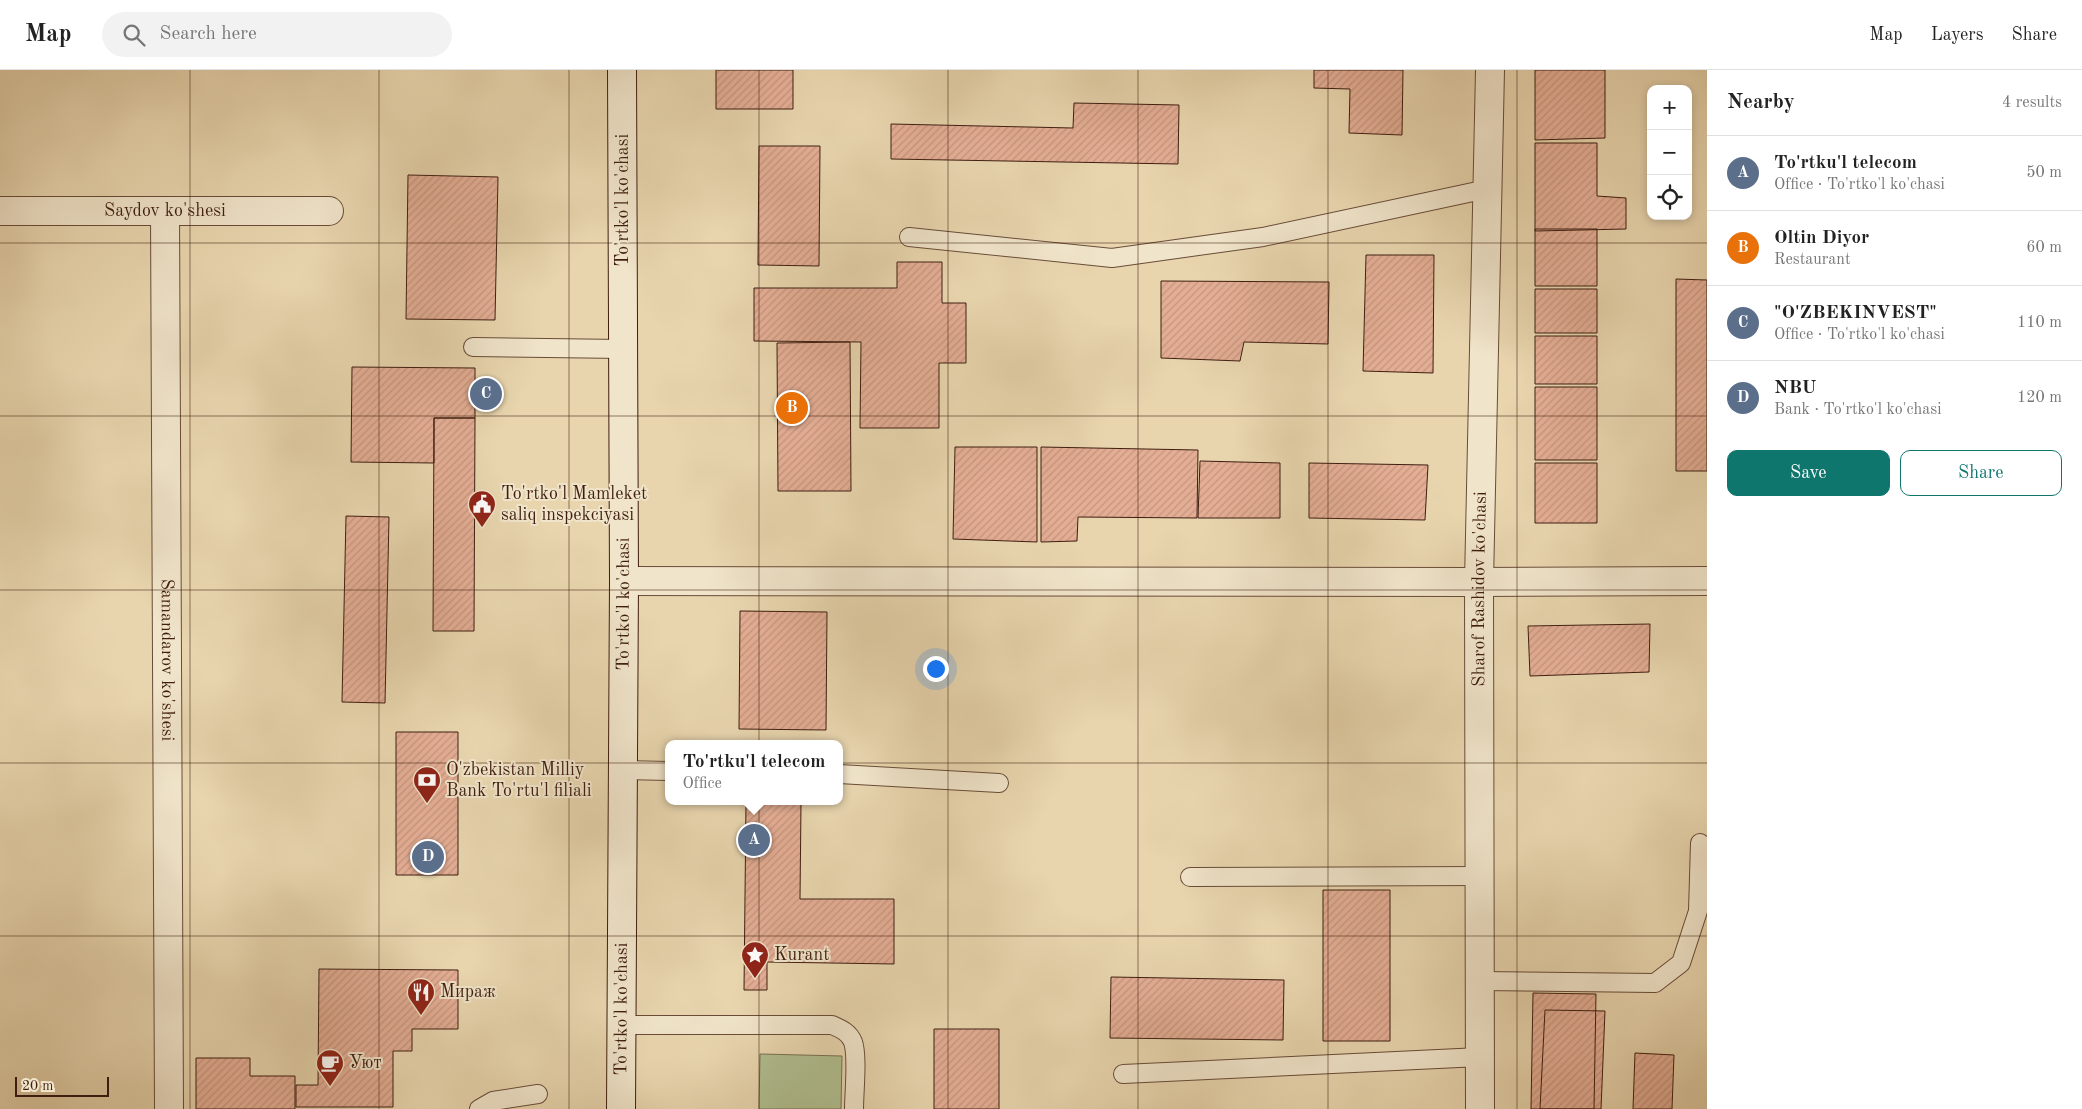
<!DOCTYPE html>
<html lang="en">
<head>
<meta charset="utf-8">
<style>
	body { margin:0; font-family:"Old Standard TT",serif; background:#f2f2f2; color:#222 }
	.controls { position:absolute; right:15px; top:15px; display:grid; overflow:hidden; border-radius:10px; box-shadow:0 2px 8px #0003 }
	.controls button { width:45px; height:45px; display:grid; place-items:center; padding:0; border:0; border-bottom:1px solid #e0e0e0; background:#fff; color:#222; font:25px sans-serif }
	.scale { position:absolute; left:15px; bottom:12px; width:94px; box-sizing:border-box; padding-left:5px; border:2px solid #3f1e10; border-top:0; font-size:14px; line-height:18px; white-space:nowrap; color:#3f1e10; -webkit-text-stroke:4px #f0e4ca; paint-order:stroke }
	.you { position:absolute; left:935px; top:598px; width:18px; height:18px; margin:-12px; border:4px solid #fff; border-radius:50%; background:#1a73e8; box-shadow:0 0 0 8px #1a73e833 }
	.badge { display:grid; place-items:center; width:32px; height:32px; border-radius:50%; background:#0f766e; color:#fff; font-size:16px; font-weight:700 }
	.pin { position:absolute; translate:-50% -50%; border:2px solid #fff; box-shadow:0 1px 5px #0006 }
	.popup { position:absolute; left:665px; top:670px; width:178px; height:65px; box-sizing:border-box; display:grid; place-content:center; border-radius:10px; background:#fff; filter:drop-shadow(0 1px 4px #0005); font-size:16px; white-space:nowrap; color:#767676 }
	.popup b { font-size:19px; color:#222 }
	.popup::after { content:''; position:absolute; left:50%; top:100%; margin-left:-10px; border:10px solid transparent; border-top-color:#fff }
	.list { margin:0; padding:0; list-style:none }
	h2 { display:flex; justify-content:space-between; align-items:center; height:65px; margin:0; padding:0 20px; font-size:21px }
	h2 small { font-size:16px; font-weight:400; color:#767676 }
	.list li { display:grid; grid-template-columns:32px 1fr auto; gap:15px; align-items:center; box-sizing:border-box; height:75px; padding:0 20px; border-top:1px solid #e0e0e0 }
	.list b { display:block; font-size:19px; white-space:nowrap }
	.list p { margin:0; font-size:16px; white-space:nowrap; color:#767676 }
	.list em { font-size:16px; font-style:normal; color:#767676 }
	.actions { display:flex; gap:10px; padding:15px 20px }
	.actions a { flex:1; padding:11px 0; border:1px solid #0f766e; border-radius:10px; text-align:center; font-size:18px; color:#0f766e }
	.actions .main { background:#0f766e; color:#fff }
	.icon { flex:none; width:28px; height:28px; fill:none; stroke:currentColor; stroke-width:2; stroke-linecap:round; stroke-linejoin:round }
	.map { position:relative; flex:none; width:1707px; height:1039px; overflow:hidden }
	header { display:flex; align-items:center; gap:30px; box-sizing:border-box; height:70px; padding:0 25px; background:#fff; border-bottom:1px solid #e0e0e0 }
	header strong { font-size:24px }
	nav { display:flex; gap:28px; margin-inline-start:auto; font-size:18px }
	.search { width:350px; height:45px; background:#f2f2f2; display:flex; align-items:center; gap:12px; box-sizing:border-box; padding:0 18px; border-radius:28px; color:#767676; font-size:19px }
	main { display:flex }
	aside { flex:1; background:#fff }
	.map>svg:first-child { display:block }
	.grass { fill:#b0be8f; stroke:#786e50 }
	.building { fill:url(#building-hatch); stroke:#3f1e10 }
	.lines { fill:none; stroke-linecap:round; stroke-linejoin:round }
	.lane-casing { stroke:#694c38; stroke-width:20 }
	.street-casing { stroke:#694c38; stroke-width:30 }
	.secondary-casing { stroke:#3f1e10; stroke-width:30 }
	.lane { stroke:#f0e4ca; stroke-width:18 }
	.street { stroke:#f0e4ca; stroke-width:28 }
	.secondary { stroke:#f0e4ca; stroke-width:28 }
	.grid { fill:none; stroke:#3f1e10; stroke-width:1; stroke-opacity:0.55 }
	.labels { text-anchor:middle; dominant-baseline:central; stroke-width:4; stroke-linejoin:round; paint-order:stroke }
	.street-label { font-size:18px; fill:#3f1e10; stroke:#f0e4ca }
	.poi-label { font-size:18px; fill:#3f1e10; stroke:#f0e4ca; text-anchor:start }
</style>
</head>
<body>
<header>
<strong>Map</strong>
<div class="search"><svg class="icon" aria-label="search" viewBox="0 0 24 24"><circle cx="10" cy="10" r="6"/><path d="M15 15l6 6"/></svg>Search here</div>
<nav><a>Map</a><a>Layers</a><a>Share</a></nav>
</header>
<main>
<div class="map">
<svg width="1707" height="1039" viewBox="0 0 1707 1039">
	<defs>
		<pattern id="building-hatch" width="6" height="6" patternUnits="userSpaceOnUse" patternTransform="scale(1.25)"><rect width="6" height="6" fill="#e4ae95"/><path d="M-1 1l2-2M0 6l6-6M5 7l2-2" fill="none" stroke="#c5957f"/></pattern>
	</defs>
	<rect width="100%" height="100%" fill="#e8d5ae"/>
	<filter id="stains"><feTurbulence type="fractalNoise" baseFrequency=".004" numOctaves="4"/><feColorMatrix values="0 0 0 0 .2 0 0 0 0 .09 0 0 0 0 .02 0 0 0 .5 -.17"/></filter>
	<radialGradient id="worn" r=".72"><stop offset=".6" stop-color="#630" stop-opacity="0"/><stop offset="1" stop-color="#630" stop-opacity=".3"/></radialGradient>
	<path class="grass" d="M760,984l82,2 -1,53h-82z"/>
	<path class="building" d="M716,0h77v39h-77z
		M1314,0h89l-1,65 -53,-2 1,-44 -36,-1z
		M1535,0h70v68l-70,2z
		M1074,33l105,2 -1,59 -287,-5v-35l182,4z
		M1535,73h62v53l29,2v31l-91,2z
		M759,76h61l-1,120 -61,-1z
		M408,105l90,2 -3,143 -89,-1z
		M1535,159h62v57h-62z
		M1366,185h68l-1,118 -70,-2z
		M897,192h45v41h24v60h-27v65h-79l1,-86 -107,-1v-53h143z
		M1676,209l31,1v191h-31z
		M1161,211l168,1 -1,62 -84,-2 -4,19 -79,-3z
		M1535,219h62v44h-62z
		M1535,266h62v48h-62z
		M850,272l1,149h-73l-1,-148z
		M352,297l123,1v50h-41v45l-83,-1z
		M1535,317h62v73h-62z
		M434,348h41l-1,213h-41z
		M955,377h82v95l-84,-3z
		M1041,377l157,3 -1,68 -119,-1 -1,24 -36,1z
		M1200,391l80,2v55h-82z
		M1309,393l119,2 -3,55 -116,-2z
		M1535,393h62v60h-62z
		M346,446l43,1 -4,186 -43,-1z
		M740,541l87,1 -1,118 -87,-1z
		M1650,554l-1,48 -119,4 -2,-50z
		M396,662h62v143h-62z
		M746,732l55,1 -1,96h94v65l-127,-2v28h-23z
		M1323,820h67v151h-67z
		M319,899l139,1v59h-46v22h-19v56h-97v-22h22z
		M1111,907l173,3 -1,60 -173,-2z
		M1533,923l63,1 -2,115h-63z
		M1545,940l60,1 -4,98h-61z
		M934,959h65v80h-65z
		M1635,983l39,2 -2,54h-39z
		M196,988h54v18h45v33h-99z"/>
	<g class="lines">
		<g class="lane-casing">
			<path id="lane" d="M909,167l203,21 151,-21 224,-48
				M473,277l150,2
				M623,700l46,1
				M839,704l160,9
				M1190,807l290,-1
				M1480,911l175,2 26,-20 17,-52 2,-68
				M622,955h210c9,4 17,7 21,17 5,14 1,51 1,67
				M1123,1004l357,-17
				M479,1039l14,-8 45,-7"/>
		</g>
		<g class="street-casing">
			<g id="street">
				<path id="s1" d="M0,141h329"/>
				<path id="s2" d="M165,141l4,898"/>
				<path d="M624,511l855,1 228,-1"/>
				<path id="s3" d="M1480,1039l-1,-527 11,-512"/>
			</g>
		</g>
		<g class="secondary-casing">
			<g id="secondary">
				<path id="s4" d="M621,1039l3,-528 -2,-511"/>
			</g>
		</g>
		<use href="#lane" class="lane"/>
		<use href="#street" class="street"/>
		<use href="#secondary" class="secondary"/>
	</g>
	<path class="grid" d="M190,0v1039M379,0v1039M569,0v1039M759,0v1039M948,0v1039M1138,0v1039M1328,0v1039M1517,0v1039M0,173h1707M0,346h1707M0,520h1707M0,693h1707M0,866h1707"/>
	<defs>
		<g id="civic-pin" transform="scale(1.4375)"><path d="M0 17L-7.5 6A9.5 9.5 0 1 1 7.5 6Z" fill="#8f2418" stroke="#f0e4ca"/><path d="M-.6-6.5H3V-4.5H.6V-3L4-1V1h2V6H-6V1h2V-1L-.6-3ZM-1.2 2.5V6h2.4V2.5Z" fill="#fff"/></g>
		<g id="bank-pin" transform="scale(1.4375)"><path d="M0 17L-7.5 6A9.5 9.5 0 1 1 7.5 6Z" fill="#8f2418" stroke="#f0e4ca"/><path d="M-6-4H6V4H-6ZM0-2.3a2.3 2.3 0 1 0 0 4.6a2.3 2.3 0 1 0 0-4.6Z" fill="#fff"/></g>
		<g id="sight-pin" transform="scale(1.4375)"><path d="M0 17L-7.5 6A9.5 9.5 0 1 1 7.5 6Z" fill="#8f2418" stroke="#f0e4ca"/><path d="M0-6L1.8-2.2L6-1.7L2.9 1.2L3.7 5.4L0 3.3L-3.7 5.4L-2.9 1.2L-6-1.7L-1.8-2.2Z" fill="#fff"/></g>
		<g id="restaurant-pin" transform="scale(1.4375)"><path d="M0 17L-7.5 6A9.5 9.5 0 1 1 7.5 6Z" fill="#8f2418" stroke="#f0e4ca"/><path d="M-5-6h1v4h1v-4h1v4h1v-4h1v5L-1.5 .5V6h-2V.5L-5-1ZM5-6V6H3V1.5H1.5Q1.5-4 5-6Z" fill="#fff"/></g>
		<g id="cafe-pin" transform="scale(1.4375)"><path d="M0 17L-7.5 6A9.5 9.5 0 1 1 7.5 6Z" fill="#8f2418" stroke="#f0e4ca"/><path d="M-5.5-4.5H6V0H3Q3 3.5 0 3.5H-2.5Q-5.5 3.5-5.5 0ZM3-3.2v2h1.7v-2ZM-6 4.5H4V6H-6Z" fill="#fff"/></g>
	</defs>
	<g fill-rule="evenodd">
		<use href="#civic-pin" x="482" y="434"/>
		<use href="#bank-pin" x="427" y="710"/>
		<use href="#sight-pin" x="755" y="885"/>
		<use href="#restaurant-pin" x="421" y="922"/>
		<use href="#cafe-pin" x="330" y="993"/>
	</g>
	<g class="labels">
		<g class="street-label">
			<text transform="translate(623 130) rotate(-90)">To'rtko'l ko'chasi</text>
			<text stroke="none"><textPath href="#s1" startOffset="165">Saydov ko'shesi</textPath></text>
			<text stroke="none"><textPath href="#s3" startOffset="520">Sharof Rashidov ko'chasi</textPath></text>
			<text stroke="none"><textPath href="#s4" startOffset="505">To'rtko'l ko'chasi</textPath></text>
			<text stroke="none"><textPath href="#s2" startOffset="449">Samandarov ko'shesi</textPath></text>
			<text stroke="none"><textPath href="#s4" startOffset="100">To'rtko'l ko'chasi</textPath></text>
		</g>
		<g class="poi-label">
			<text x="501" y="424">To'rtko'l Mamleket<tspan x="501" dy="21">saliq inspekciyasi</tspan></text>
			<text x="446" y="700">O'zbekistan Milliy<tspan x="446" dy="21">Bank To'rtu'l filiali</tspan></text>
			<text x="774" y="885">Kurant</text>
			<text x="440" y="922">Мираж</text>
			<text x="349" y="993">Уют</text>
		</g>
	</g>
	<rect width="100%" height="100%" filter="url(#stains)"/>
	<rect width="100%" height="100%" fill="url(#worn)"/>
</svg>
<div class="controls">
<button>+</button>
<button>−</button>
<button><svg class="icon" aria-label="locate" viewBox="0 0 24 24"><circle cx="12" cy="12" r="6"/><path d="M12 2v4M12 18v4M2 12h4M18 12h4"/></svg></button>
</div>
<div class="scale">20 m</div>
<div class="you"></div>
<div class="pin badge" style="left:754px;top:770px;background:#5c6f8a">A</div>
<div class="popup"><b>To'rtku'l telecom</b>Office</div>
<div class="pin badge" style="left:792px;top:338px;background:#e8710a">B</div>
<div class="pin badge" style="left:486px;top:324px;background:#5c6f8a">C</div>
<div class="pin badge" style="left:428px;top:787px;background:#5c6f8a">D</div>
</div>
<aside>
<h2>Nearby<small>4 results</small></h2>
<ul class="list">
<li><span class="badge" style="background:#5c6f8a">A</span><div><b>To'rtku'l telecom</b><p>Office · To'rtko'l ko'chasi</p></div><em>50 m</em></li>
<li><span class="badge" style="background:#e8710a">B</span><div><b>Oltin Diyor</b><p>Restaurant</p></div><em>60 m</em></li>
<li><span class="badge" style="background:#5c6f8a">C</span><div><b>&quot;O'ZBEKINVEST&quot;</b><p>Office · To'rtko'l ko'chasi</p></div><em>110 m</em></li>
<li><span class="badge" style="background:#5c6f8a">D</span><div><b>NBU</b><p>Bank · To'rtko'l ko'chasi</p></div><em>120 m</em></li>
</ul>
<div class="actions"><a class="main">Save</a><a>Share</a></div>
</aside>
</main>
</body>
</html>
